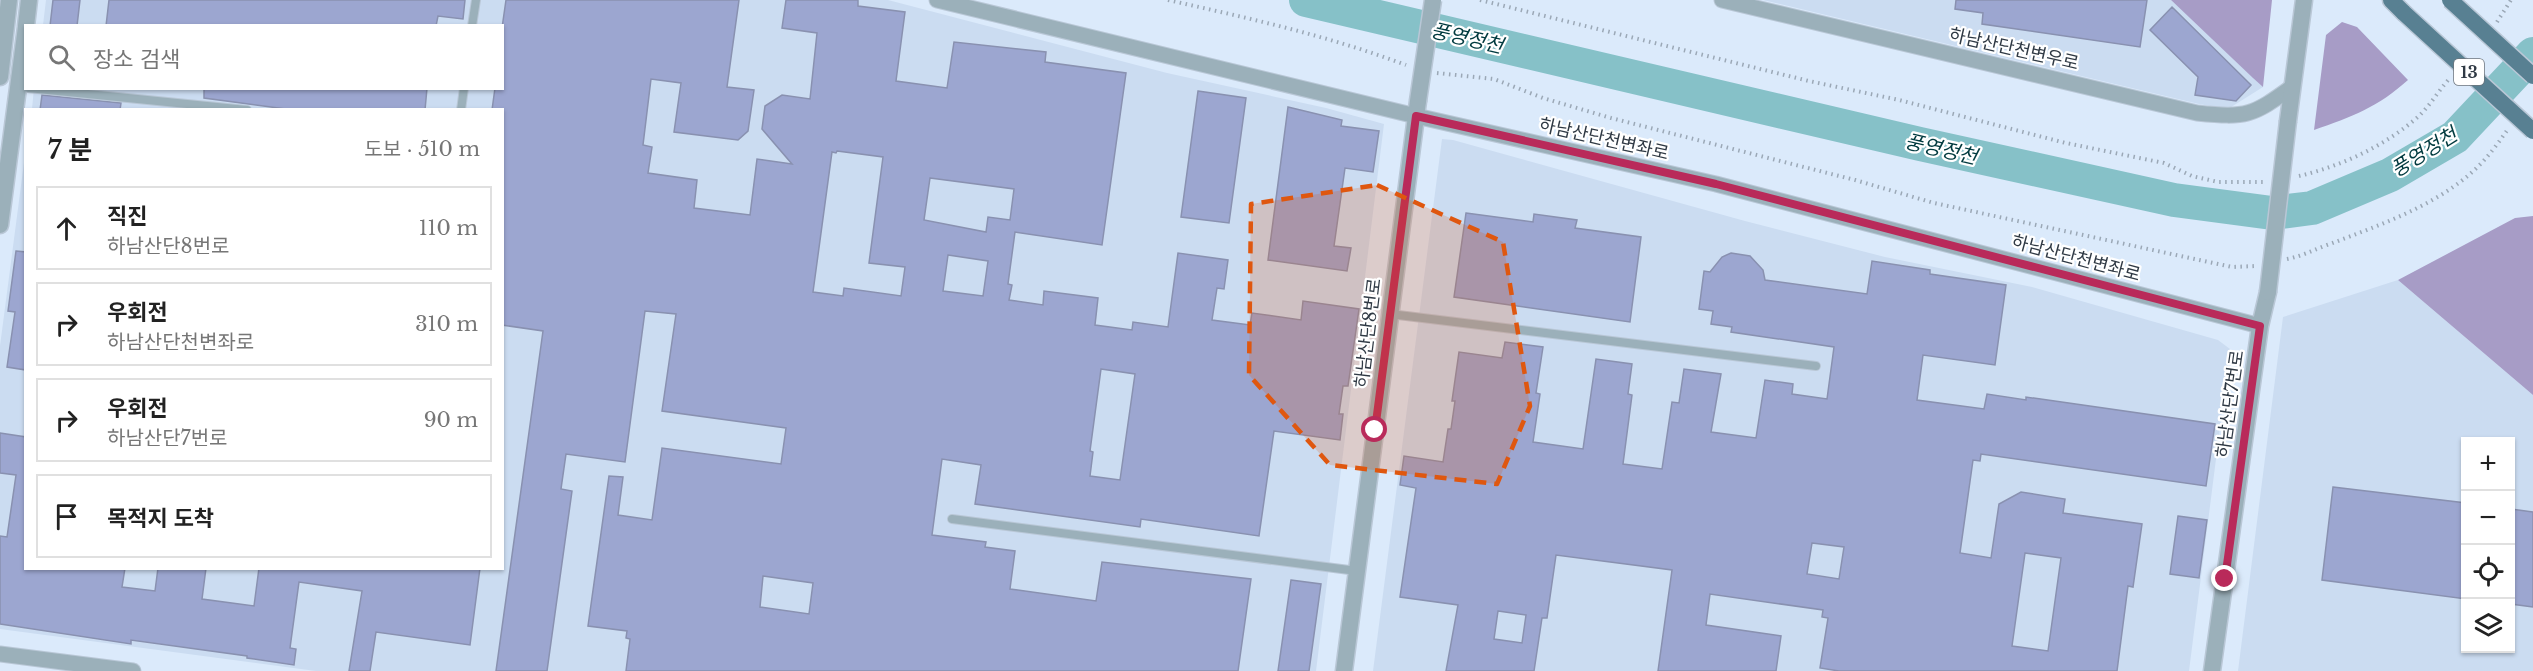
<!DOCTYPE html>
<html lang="ko">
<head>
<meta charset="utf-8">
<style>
	body { margin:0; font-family:"Libre Baskerville","Noto Sans KR",serif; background:#f2f2f2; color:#222 }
	.controls { position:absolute; right:18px; bottom:18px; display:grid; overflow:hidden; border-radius:0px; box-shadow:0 2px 4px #0004 }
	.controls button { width:54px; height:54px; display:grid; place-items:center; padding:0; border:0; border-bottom:2px solid #e0e0e0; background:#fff; color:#222; font:30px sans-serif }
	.stop { position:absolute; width:18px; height:18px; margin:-14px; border:4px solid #b92a5a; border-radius:50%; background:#fff }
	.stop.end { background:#b92a5a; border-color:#fff; box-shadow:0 2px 6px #0008 }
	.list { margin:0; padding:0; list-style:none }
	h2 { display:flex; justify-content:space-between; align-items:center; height:78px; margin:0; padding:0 24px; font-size:26px }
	h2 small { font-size:20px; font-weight:400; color:#767676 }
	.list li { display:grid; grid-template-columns:39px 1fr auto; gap:18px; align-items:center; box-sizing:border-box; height:84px; margin:0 12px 12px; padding:0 12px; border:2px solid #e0e0e0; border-radius:0px }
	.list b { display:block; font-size:22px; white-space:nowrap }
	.list p { margin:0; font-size:20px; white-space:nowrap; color:#767676 }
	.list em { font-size:20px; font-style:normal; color:#767676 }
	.icon { flex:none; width:33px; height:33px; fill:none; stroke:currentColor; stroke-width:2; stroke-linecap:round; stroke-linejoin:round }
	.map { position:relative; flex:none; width:2533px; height:671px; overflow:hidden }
	.search { position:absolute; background:#fff; box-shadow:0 2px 4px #0004; left:24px; top:24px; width:480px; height:66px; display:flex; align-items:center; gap:15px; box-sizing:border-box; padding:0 21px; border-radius:0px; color:#767676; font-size:22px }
	.panel { position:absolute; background:#fff; box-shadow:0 2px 4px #0004; left:24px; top:108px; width:480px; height:462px; border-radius:0px }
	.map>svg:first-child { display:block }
	.built { fill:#cbdcf1; fill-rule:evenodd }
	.forest { fill:#a79cc6 }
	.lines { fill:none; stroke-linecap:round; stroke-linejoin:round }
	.river { stroke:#86c1c8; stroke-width:34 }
	.building { fill:#9ca6d0; stroke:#8991b0; stroke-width:1.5; fill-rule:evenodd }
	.service-casing { stroke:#b9c7d6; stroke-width:10 }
	.minor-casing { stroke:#b9c7d6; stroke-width:17 }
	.tertiary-casing { stroke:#b9c7d6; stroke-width:19 }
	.primary-casing { stroke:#b9c7d6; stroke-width:19 }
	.path { stroke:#9ba8b6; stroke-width:4; stroke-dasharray:1.5 4.5; stroke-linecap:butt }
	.service { stroke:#9bb0ba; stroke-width:8 }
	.minor { stroke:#9bb0ba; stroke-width:15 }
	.tertiary { stroke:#9bb0ba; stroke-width:16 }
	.primary { stroke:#588092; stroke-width:16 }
	.tertiary-bridge-casing { stroke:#b9c7d6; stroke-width:19; stroke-linecap:butt }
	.primary-bridge-casing { stroke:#b9c7d6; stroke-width:19; stroke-linecap:butt }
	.tertiary-bridge { stroke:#9bb0ba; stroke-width:16 }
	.primary-bridge { stroke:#588092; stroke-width:16 }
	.route { stroke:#b92a5a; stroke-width:8 }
	.marked { fill:#df570f; fill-opacity:0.2; stroke:#df570f; stroke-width:4.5; stroke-dasharray:12 8; stroke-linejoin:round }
	.labels { text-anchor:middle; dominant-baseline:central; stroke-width:4.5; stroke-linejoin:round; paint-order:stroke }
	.shield { fill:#fff; stroke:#6d747c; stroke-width:1.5 }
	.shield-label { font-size:16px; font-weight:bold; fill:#2f3944 }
	.street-label { font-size:18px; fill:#2f3944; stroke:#fff }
	.water-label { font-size:20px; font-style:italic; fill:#003a3f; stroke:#fff }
</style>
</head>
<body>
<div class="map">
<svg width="2533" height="671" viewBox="0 0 2533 671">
	<rect width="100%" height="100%" fill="#dbeafb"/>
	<path class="built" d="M46,0h842l279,73 159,35 58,16 -68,547h-1000l-316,-42v-283l25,-191 1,413h476v-458l-470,-1 2,-21h468v-62l-459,-1z
		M1763,0h408l92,87 -35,22 -29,-5z
		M1442,139l11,1 292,81 140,36 147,30 186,53 12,9 -41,322h-816z
		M2398,280l135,115v276h-295l45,-354zM2466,442h44v206h-44z"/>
	<path class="forest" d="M2171,0h101l-9,87 -10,-9z
		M2342,22l15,5 51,53c-30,27 -56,37 -94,50l12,-95z
		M2533,216v179l-135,-115 117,-62z"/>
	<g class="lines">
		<path class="river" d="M1306,0l614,144 254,56 98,13 40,-5 78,-33 65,-38 78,-83"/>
	</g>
	<path class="building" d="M53,0h27l-3,26h-27z
		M109,0h356l-2,19 -25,-3 -2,10h-330z
		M506,0h233l-12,87 27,3 -6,41 -10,9 -64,-8 7,-49 -30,-4 -8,66 9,2 -4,26 49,7 -3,28 56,7 7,-56 35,5 -30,-35 3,-23 17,-11 28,4 7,-66 -35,-5 4,-28h72v6l47,6 -9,69 51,7 7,-46 92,10 -1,10 81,11 -24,172 -87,-13 -7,52 4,1 -3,15 34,5 1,-14 54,7 -3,27 37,5 1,-8 35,5 10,-74 50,7 -4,29 -7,-1 -5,32 38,5 2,-12 49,7 2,-19 56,8 -11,77h-5l-4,28h4l-3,26 -66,-9 -15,105 -118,-17 -1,8 -165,-23 6,-39 -39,-6 -10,76 54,7 -1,5 30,4 -5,38 86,12 6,-39 149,17 -13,92h-612l4,-32 -4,-1 1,-7 -39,-5 21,-150 14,1 -5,38 34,5 10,-72 119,16 5,-36 -124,-17 14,-97 -31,-3 -20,151 -59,-8 -5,35 11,2 -25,180h-51l47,-340 -41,-6v-215h-10l3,-22h7v-60zM837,151l46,6 -14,106 36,4 -4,29 -57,-8 -1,8 -30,-4 19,-140 4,1zM930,178l84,11 -4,31 -22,-3 -2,15 -62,-12zM948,255l40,6 -5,35 -40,-5zM1101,369l34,5 -15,106 -30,-4 3,-24 -3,-1zM763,576l50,7 -4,31 -49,-7z
		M1956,0h191l-7,47 -158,-23 1,-11 -28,-4z
		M2172,7l79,78 -15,16 -41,-6 3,-18 -48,-47z
		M204,88h223l-2,22h-132l-89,-12z
		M1198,91l48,7 -17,125 -48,-6z
		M42,95l79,8 -1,7h-80z
		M1288,107l54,13 -1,6 38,5 -6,41 -28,-4 -11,78 17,2 -4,23 -79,-11z
		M1466,213l67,9 1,-8 43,6 -2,8 66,9 -11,85 -176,-25z
		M16,251l10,1v118l-19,-3 8,-55 -7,-1z
		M1731,253l19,3 13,14 2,10 102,14 5,-33 58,9v4l76,11 -11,80 -72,-10 -6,45 67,9 3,-15 39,6v-3l189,27 -9,62 -225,-32 -1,7 -7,-1 -13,93 31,5 8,-54 22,-12 44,7 -2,14 79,11 -9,63 -5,-1 -11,85h-278l-19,-3 8,-50 -6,-1 1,-7 -113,-16 -4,31 75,11 -5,35h-118l14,-101 -116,-15 -9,63h-5l-8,53h-88l12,-66 -58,-8 16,-109 -16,-3 4,-29 39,6 5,-33h3l4,-28h-3l7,-49 43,6 3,-16 38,5 -7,46 4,1 -7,48 50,7 13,-90 36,5 -4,30 4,1 -9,69 39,5 10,-67 7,1 5,-34 37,5 -10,58 45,6 9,-58 28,4 -1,10 35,5 7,-52 -103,-15 1,-5 -21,-3 2,-13 -14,-2 5,-38 6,1 12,-15zM1812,543l32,4 -5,32 -32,-5zM2025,553l36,5 -13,93 -36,-5zM1498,611l28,4 -4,28 -28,-4z
		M0,433l26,4v131h99l-3,19 33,4 3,-23h48l-4,31 52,7 5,-38h221l-10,77 -94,-13 -6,39h-21l13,-80 -63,-9 -9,66 6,1 -2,16 -47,-7v-2l-116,-16v4l-131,-20v-88l7,1 9,-62 -16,-2z
		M2333,487l133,16v96l-144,-19z
		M2511,509l22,3v95l-22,-3z
		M2178,516l29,4 -8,58 -29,-4z
		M1291,580l30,4 -12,87h-31z"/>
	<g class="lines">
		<g class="service-casing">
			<path id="service" d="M472,26l4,-26
				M28,88l219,22
				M461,110l3,-22
				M1390,314l426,52
				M952,519l405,52"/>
		</g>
		<g class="minor-casing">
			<path id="minor" d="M937,0l479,116 300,68 544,142
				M1722,0l475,113c50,5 55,3 95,-26
				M0,654l133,17"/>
		</g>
		<g class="tertiary-casing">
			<path id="tertiary" d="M26,26l3,-26
				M0,77l9,-77
				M2288,121l16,-121
				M0,225l26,-198
				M1344,671l74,-570
				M2212,671l48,-345 8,-34"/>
		</g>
		<g class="primary-casing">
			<path id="primary" d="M2391,0l13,13"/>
		</g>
		<path class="path" d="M1168,0c80,18 161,36 238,65
			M1480,0l329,81 90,19 167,43 98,20 28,13 26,6h47
			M2497,22l14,-22
			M1437,73l57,6 49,19 68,20 244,62 79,23 298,64 24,-1
			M2299,176c43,-10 88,-31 121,-61 11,-11 19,-25 30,-37
			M2287,259c16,-3 28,-10 43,-15 52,-20 118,-42 156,-86 8,-9 15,-19 22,-29"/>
		<use href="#service" class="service"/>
		<use href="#minor" class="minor"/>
		<use href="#tertiary" class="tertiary"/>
		<use href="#primary" class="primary"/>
		<g class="tertiary-bridge-casing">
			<path id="tertiary-bridge" d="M1418,101l15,-101
				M2268,292l20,-171"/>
		</g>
		<g class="primary-bridge-casing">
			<path id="primary-bridge" d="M2450,0l83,76
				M2404,13l129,118"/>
		</g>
		<use href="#tertiary-bridge" class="tertiary-bridge"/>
		<use href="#primary-bridge" class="primary-bridge"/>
	</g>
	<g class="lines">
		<path class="route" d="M1375,430l41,-314 300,68 544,142 -35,253"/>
	</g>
	<path class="marked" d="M1377,185l126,57 27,164 -33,78 -167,-19 -81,-90 2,-171z"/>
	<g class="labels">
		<rect class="shield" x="2454" y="59" width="30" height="26" rx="4.5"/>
		<g class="shield-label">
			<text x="2469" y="72">13</text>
		</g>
		<g class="street-label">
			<text transform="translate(2014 49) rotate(13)">하남산단천변우로</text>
			<text transform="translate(1604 139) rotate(13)">하남산단천변좌로</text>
			<text transform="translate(2076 258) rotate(15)">하남산단천변좌로</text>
			<text transform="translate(1368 333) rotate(-83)">하남산단8번로</text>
			<text transform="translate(2230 404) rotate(-82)">하남산단7번로</text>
		</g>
		<g class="water-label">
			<text transform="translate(1467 38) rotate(13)">풍영정천</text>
			<text transform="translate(1941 149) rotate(13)">풍영정천</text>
			<text transform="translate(2424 152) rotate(-32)">풍영정천</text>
		</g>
	</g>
</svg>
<div class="controls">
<button>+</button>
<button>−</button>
<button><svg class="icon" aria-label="locate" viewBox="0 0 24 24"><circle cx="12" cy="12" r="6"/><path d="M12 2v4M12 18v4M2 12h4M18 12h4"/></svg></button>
<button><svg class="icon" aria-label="layers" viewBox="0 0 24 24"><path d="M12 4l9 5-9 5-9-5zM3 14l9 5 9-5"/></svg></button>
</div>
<div class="stop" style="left:1375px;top:430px"></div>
<div class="stop end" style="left:2225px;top:579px"></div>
<div class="search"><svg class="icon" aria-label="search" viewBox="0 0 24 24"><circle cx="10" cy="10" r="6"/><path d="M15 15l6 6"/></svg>장소 검색</div>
<section class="panel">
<h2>7 분<small>도보 · 510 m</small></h2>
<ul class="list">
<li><svg class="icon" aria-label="ahead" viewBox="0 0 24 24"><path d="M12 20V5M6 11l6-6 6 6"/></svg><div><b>직진</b><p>하남산단8번로</p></div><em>110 m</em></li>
<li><svg class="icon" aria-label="right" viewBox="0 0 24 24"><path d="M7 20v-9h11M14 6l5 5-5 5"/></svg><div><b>우회전</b><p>하남산단천변좌로</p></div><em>310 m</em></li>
<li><svg class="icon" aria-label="right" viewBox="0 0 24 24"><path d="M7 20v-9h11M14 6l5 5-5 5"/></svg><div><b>우회전</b><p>하남산단7번로</p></div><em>90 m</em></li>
<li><svg class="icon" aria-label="arrive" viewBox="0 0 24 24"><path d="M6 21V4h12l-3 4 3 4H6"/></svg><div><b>목적지 도착</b></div></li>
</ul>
</section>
</div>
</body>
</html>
